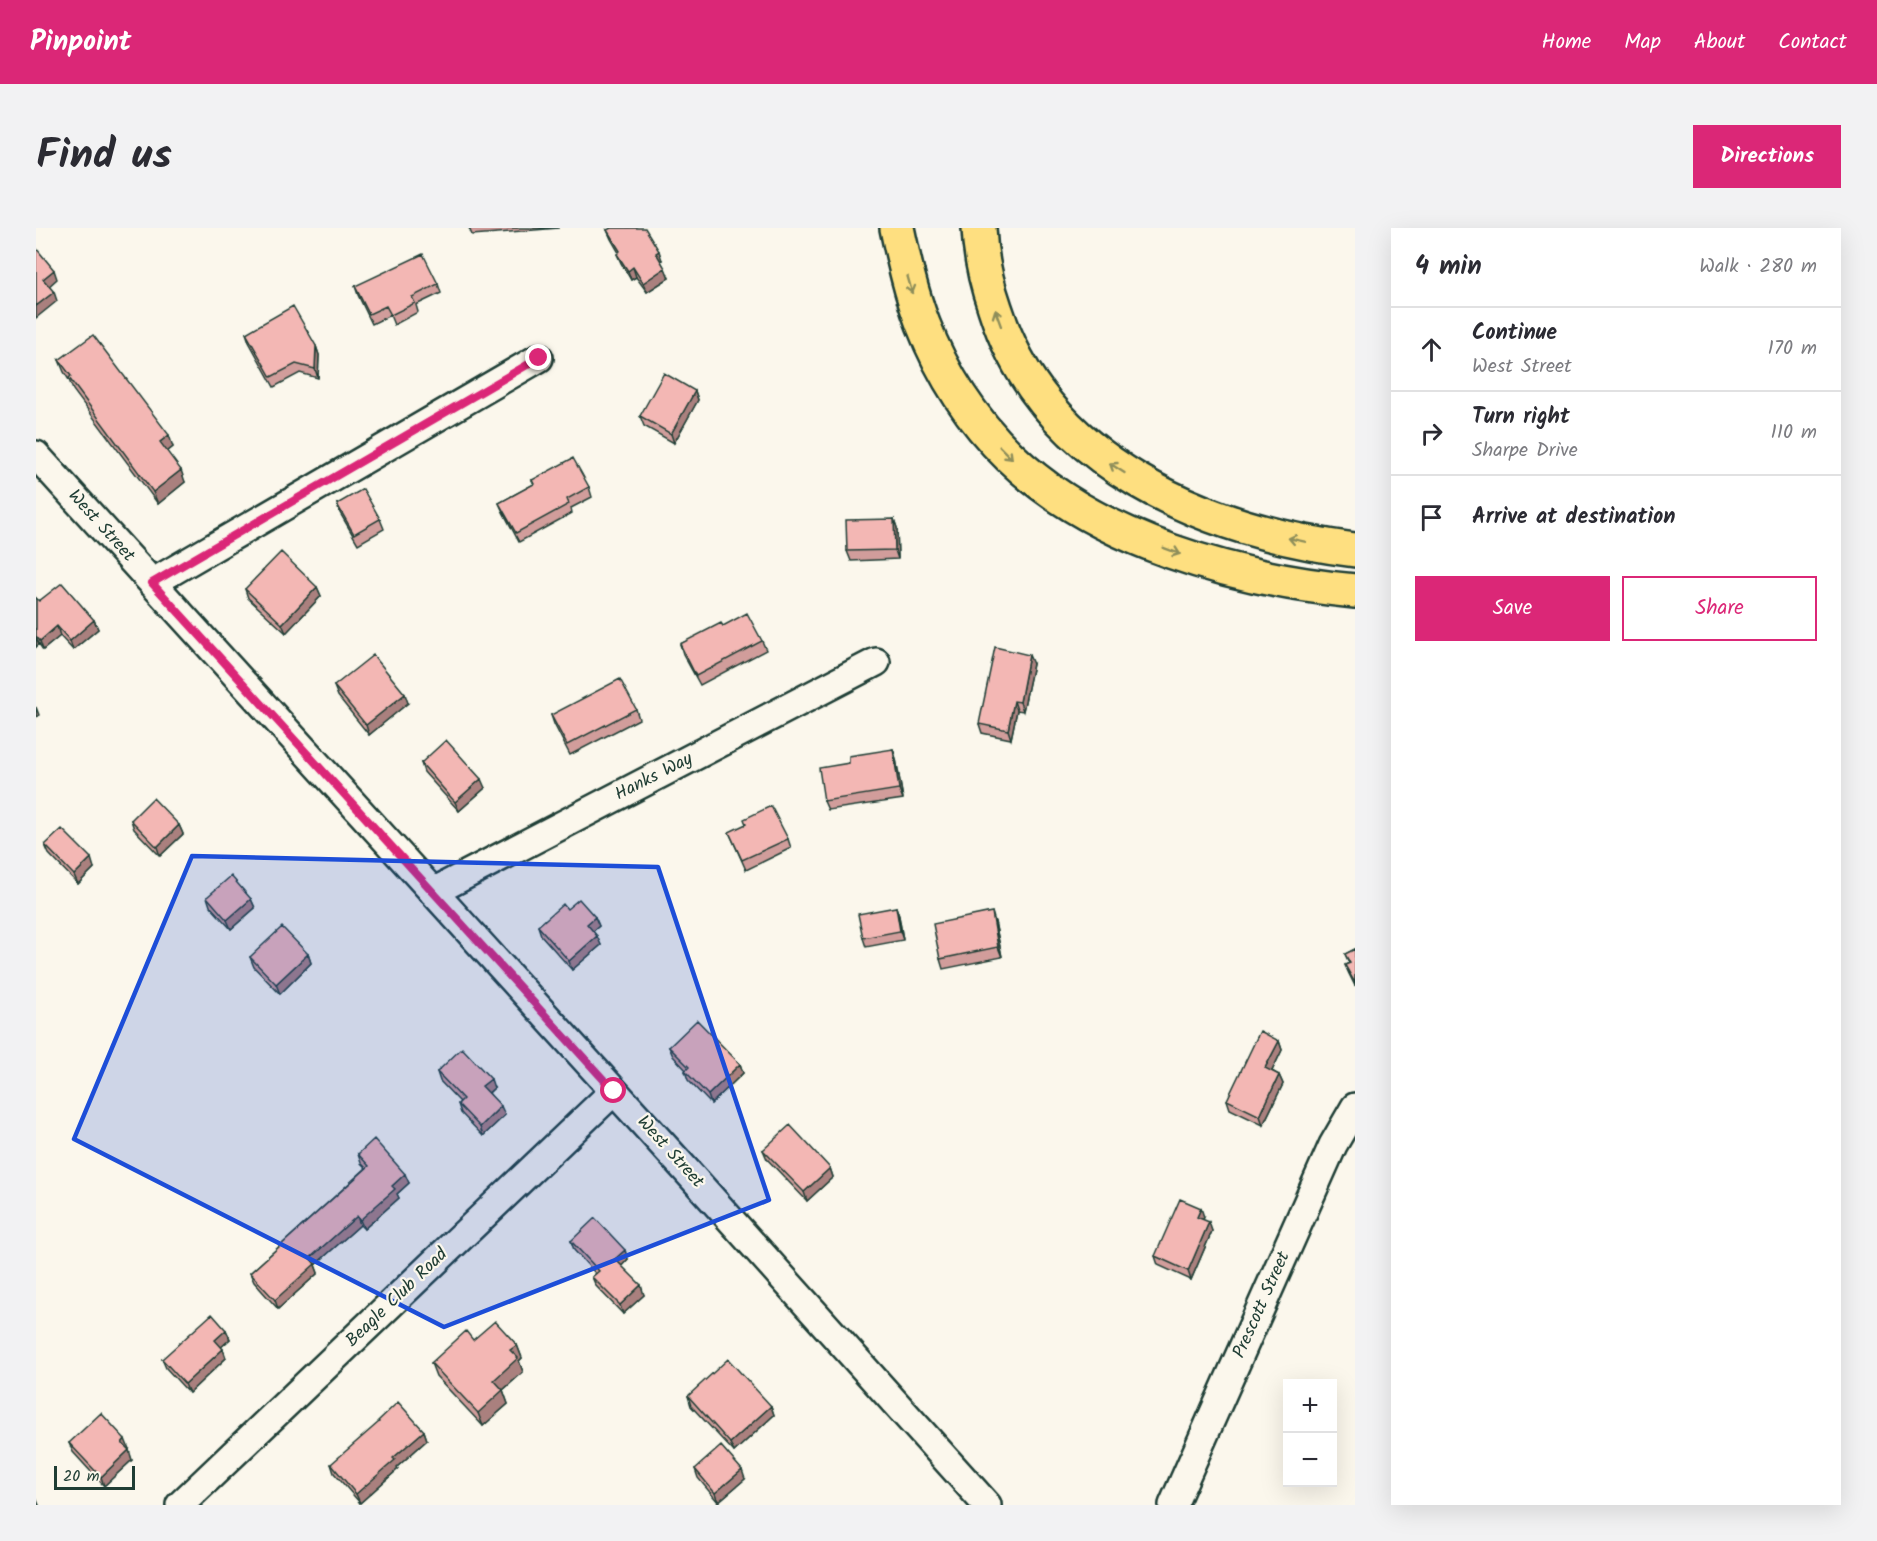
<!DOCTYPE html>
<html lang="en">
<head>
<meta charset="utf-8">
<style>
	body { margin:0; font-family:Kalam,sans-serif; background:#f2f2f3; color:#2b2b33 }
	.controls { position:absolute; right:18px; bottom:18px; display:grid; overflow:hidden; border-radius:0px; box-shadow:0 6px 24px #0002 }
	.controls button { width:54px; height:54px; display:grid; place-items:center; padding:0; border:0; border-bottom:2px solid #e1e1e2; background:#fff; color:#2b2b33; font:30px sans-serif }
	.scale { position:absolute; left:18px; bottom:15px; width:81px; box-sizing:border-box; padding-left:6px; border:3px solid #1f3d34; border-top:0; font-size:16px; line-height:21px; white-space:nowrap; color:#1f3d34; -webkit-text-stroke:4px #fbf7ec; paint-order:stroke }
	.stop { position:absolute; width:18px; height:18px; margin:-14px; border:4px solid #db2777; border-radius:50%; background:#fff }
	.stop.end { background:#db2777; border-color:#fff; box-shadow:0 2px 6px #0008 }
	.list { margin:0; padding:0; list-style:none }
	h2 { display:flex; justify-content:space-between; align-items:center; height:78px; margin:0; padding:0 24px; font-size:26px }
	h2 small { font-size:20px; font-weight:400; color:#7c7c81 }
	.list li { display:grid; grid-template-columns:39px 1fr auto; gap:18px; align-items:center; box-sizing:border-box; height:84px; padding:0 24px; border-top:2px solid #e1e1e2 }
	.list b { display:block; font-size:22px; white-space:nowrap }
	.list p { margin:0; font-size:20px; white-space:nowrap; color:#7c7c81 }
	.list em { font-size:20px; font-style:normal; color:#7c7c81 }
	.actions { display:flex; gap:12px; padding:18px 24px }
	.actions a { flex:1; padding:14px 0; border:2px solid #db2777; border-radius:0px; text-align:center; font-size:21px; color:#db2777 }
	.actions .main { background:#db2777; color:#fff }
	.icon { flex:none; width:33px; height:33px; fill:none; stroke:currentColor; stroke-width:2; stroke-linecap:round; stroke-linejoin:round }
	.map { position:relative; flex:none; width:1319px; height:1277px; overflow:hidden; border-radius:0px }
	header { display:flex; align-items:center; gap:36px; box-sizing:border-box; height:84px; padding:0 30px; background:#db2777; color:#fff }
	header strong { font-size:28px }
	nav { display:flex; gap:33px; margin-inline-start:auto; font-size:21px }
	.intro { display:flex; align-items:center; justify-content:space-between; box-sizing:border-box; height:144px; padding:0 36px }
	h1 { margin:0; font-size:42px }
	.button { padding:15px 27px; border-radius:0px; background:#db2777; color:#fff; font-size:21px; font-weight:700 }
	main { display:flex; gap:36px; padding:0 36px }
	aside { flex:1; background:#fff; border-radius:0px; box-shadow:0 6px 24px #0002 }
	.map>svg:first-child { display:block }
	.lines { fill:none; stroke-linecap:round; stroke-linejoin:round }
	.minor-casing { stroke:#1f3d34; stroke-width:32 }
	.motorway-casing { stroke:#1f3d34; stroke-width:38 }
	.minor { stroke:#fbf7ec; stroke-width:27 }
	.motorway { stroke:#fedf80; stroke-width:33 }
	.wall { fill:#d19d9b; stroke:#1f3d34; stroke-width:1.5 }
	.shaded-wall { fill:#aa807e; stroke:#1f3d34; stroke-width:1.5 }
	.building { fill:#f3b7b4; stroke:#1f3d34; stroke-width:1.5 }
	.oneway { stroke:#8e8e5a }
	.route { stroke:#db2777; stroke-width:8 }
	.marked { fill:#1d4ed8; fill-opacity:0.2; stroke:#1d4ed8; stroke-width:4.5; stroke-linejoin:round }
	.labels { text-anchor:middle; dominant-baseline:central; stroke-width:4.5; stroke-linejoin:round; paint-order:stroke }
	.street-label { font-size:18px; fill:#1f3d34; stroke:#fbf7ec }
</style>
</head>
<body>
<header>
<strong>Pinpoint</strong>
<nav><a>Home</a><a>Map</a><a>About</a><a>Contact</a></nav>
</header>
<div class="intro"><h1>Find us</h1><a class="button">Directions</a></div>
<main>
<div class="map">
<svg width="1319" height="1277" viewBox="0 0 1319 1277">
	<rect width="100%" height="100%" fill="#fbf7ec"/>
	<filter id="ink" filterUnits="userSpaceOnUse"><feTurbulence type="fractalNoise" baseFrequency=".0167" numOctaves="2"/><feDisplacementMap in="SourceGraphic" scale="12" xChannelSelector="R" yChannelSelector="G"/><feConvolveMatrix kernelMatrix="1 2 1 2 8 2 1 2 1" color-interpolation-filters="sRGB"/></filter>
	<g filter="url(#ink)">
		<g class="lines">
			<g class="minor-casing">
				<path id="minor" d="M0,227l659,725 292,325
					M116,355l387,-225
					M397,664l443,-230
					M144,1277l434,-414
					M1137,1277l160,-360 22,-38"/>
			</g>
			<g class="motorway-casing">
				<path id="motorway" d="M861,0c7,33 14,65 26,96 19,49 49,96 87,133 87,84 228,123 345,134
					M943,0c1,28 7,54 16,80 49,156 211,223 360,242"/>
			</g>
			<use href="#minor" class="minor"/>
			<use href="#motorway" class="motorway"/>
		</g>
		<path class="wall" d="M433,0h90l-87,7z
			M571,2l55,30 -1,1 8,17 -22,14 -11,-15 -5,3 -10,-17 -4,-9 2,-1 -8,-14z
			M402,56l3,9 -25,12 2,7 -24,13 -4,-10 -18,9 -14,-29 -3,-9z
			M210,105l70,13 3,9 -1,23 -18,-5 -26,14 -25,-45z
			M23,132l114,87 -6,5 18,30 -27,22 -85,-114 -4,-10 -5,-8z
			M659,163l3,9 -24,43 -30,-17 -4,-10z
			M496,252l57,7 3,10 -21,11 1,5 -53,29 -16,-30 -4,-9 35,-19z
			M301,276l43,15 4,10 -26,15 -18,-31z
			M858,291l3,9 1,31 -47,2 -4,-10z
			M281,359l4,9 -35,37 -38,-35 -3,-9z
			M0,370l3,3 55,19 4,9 -25,21 -13,-14 -17,14 -4,-6 -3,3z
			M687,398l39,15 4,9 -66,35 -17,-31 -3,-10z
			M997,436l-10,47 -6,-1 -6,29 -29,-6 -3,-9z
			M298,458l74,17 -39,32 -31,-39z
			M600,481l3,10 -69,36 -16,-31 -3,-9z
			M857,521l3,10 7,40 -75,11 -4,-9 25,-38z
			M385,535l64,25 -26,23 -35,-39z
			M95,592l48,5 4,9 -23,22 -26,-27z
			M693,604l59,7 3,9 -45,22z
			M9,617l49,23 -16,16 -29,-30z
			M171,669l44,2 4,9 -24,21 -21,-23z
			M860,679l3,9 4,24 -37,7 -3,-9z
			M531,681l28,8 4,9 -6,5 8,14 -29,25 -31,-35 -3,-9z
			M959,694l7,35 -59,12 -3,-10z
			M1319,721v37l-6,-12 -4,-9 4,-2 -4,-9z
			M272,726l3,9 -31,31 -26,-27 -4,-10z
			M1243,813l3,9 -10,21 7,4 4,9 -20,41 -33,-16 -3,-9z
			M633,819l71,17 3,9 -32,31 -23,-24 -3,-9 1,-1 -13,-14z
			M401,844l57,16 -5,5 16,22 -22,21 -22,-23 -3,-9 2,-2 -20,-21z
			M727,922l67,18 3,9 -26,24 -40,-42z
			M322,926l51,29 -12,11 2,4 -35,31 -4,-4 -45,40 3,8 -40,36 -24,-27 -4,-9 116,-105 -5,-5z
			M1168,989l-1,3 9,11 -21,49 -33,-15 -3,-9z
			M535,1013l57,18 -7,7 23,29 -21,19 -27,-28 -4,-9 4,-3 -22,-24z
			M190,1102l4,9 -9,8 5,11 -37,35 -23,-25 -4,-9z
			M437,1112l44,5 5,13 -3,3 4,11 -20,18 5,14 -25,22 -47,-50 -5,-13z
			M652,1168l83,10 3,9 -40,37 -43,-46z
			M388,1203l3,9 -30,27 1,2 -38,34 -26,-30 -3,-9z
			M33,1215l60,6 -1,1 4,10 -28,26 -31,-34z
			M659,1241l50,10 -27,23 -20,-24z"/>
		<path class="shaded-wall" d="M623,23l3,9 -3,3 -3,-10z
			M597,39l3,10 -5,3 -3,-9z
			M629,40l4,10 -22,14 -4,-9z
			M18,42l3,9 -10,9 -4,-9z
			M18,64l3,9 -21,17v-12z
			M280,118l3,9 -1,23 -3,-9z
			M659,163l3,9 -24,43 -3,-9z
			M133,207l4,12 -9,7 -4,-12z
			M145,242l4,12 -27,22 -5,-12z
			M858,291l3,9 1,31 -3,-9z
			M281,359l4,9 -35,37 -4,-9z
			M58,392l4,9 -25,21 -3,-9z
			M21,398l3,10 -17,14 -3,-9z
			M0,409l3,7 -3,3z
			M993,427l4,9 -10,47 -3,-9z
			M369,466l3,9 -39,32 -3,-10z
			M978,473l3,9 -6,29 -3,-9z
			M0,479l3,8 -3,2z
			M857,521l3,10 7,40 -4,-10z
			M445,551l4,9 -26,23 -4,-9z
			M143,597l4,9 -23,22 -3,-9z
			M55,630l3,10 -16,16 -4,-9z
			M215,671l4,9 -24,21 -4,-9z
			M860,679l3,9 4,24 -3,-9z
			M956,684l3,10 7,35 -4,-10z
			M559,689l4,9 -8,7 -4,-9z
			M561,708l4,9 -29,25 -3,-9z
			M272,726l3,9 -31,31 -4,-10z
			M1243,813l3,9 -13,27 -4,-9z
			M704,836l3,9 -32,31 -3,-9z
			M1243,847l4,9 -20,41 -3,-9z
			M455,851l3,9 -8,7 -4,-9z
			M465,878l4,9 -22,21 -3,-9z
			M794,940l3,9 -26,24 -3,-9z
			M369,946l4,9 -12,11 2,4 -35,31 -4,-9 32,-34z
			M1165,980l3,9 -4,9 -3,-9z
			M321,988l3,9 -45,40 3,8 -40,36 -3,-9 35,-42z
			M1173,994l3,9 -21,49 -3,-9z
			M589,1022l3,9 -9,10 -4,-10z
			M605,1057l3,10 -21,19 -3,-9z
			M190,1102l4,9 -12,11 -3,-10z
			M481,1117l5,13 -3,3 4,11 -20,18 5,14 -25,22 -5,-13 16,-33 16,-30z
			M187,1121l3,9 -37,35 -4,-9z
			M735,1178l3,9 -40,37 -4,-9z
			M388,1203l3,9 -30,27 1,2 -38,34 -4,-9 37,-36z
			M89,1211l4,10 -4,3 -3,-9z
			M93,1222l3,10 -28,26 -3,-9z
			M706,1242l3,9 -27,23 -3,-9z
			M0,1270l3,7h-3z"/>
		<path class="building" d="M575,0h34l14,23 -3,2 9,15 -22,15 -10,-16 -5,4 -11,-17 3,-3 -13,-21z
			M0,20l18,22 -11,9 11,13 -18,14z
			M387,26l15,30 -26,13 3,6 -24,12 -5,-9 -17,8 -14,-28z
			M257,78l23,40 -1,23 -19,-5 -25,13 -25,-44z
			M57,107l76,100 -9,7 21,28 -28,22 -84,-114 2,-2 -12,-16z
			M628,145l31,18 -24,43 -31,-18z
			M537,230l16,29 -22,12 2,5 -53,29 -17,-30 35,-19 -2,-4z
			M327,261l17,30 -26,15 -17,-30z
			M858,291l1,31 -48,1 -1,-31z
			M245,324l36,35 -35,37 -37,-35z
			M26,355l32,37 -24,21 -13,-15 -17,15 -4,-5v-38l3,3z
			M711,385l15,28 -66,35 -16,-32 41,-21 2,3z
			M959,419l34,8 -9,47 -6,-1 -6,29 -29,-6z
			M337,427l32,39 -39,31 -32,-39z
			M584,451l16,30 -69,36 -16,-30z
			M410,512l35,39 -26,23 -34,-39z
			M857,521l6,40 -75,12 -5,-33 30,-5v-7z
			M117,570l26,27 -22,22 -26,-27z
			M735,578l17,33 -46,21 -13,-28 17,-8 -2,-5z
			M26,601l29,29 -17,17 -29,-30z
			M195,648l20,23 -24,21 -20,-23z
			M543,671l16,18 -8,7 10,12 -28,25 -31,-35 25,-22 4,5z
			M860,679l4,24 -37,7 -5,-24z
			M956,684l6,35 -58,12 -7,-35z
			M246,699l26,27 -32,30 -26,-27z
			M1319,721v34l-10,-18 5,-2 -5,-9z
			M661,792l43,44 -32,31 -23,-24 4,-4 -20,-20z
			M1224,803l19,10 -14,27 14,7 -19,41 -33,-16z
			M426,820l29,31 -9,7 19,20 -21,21 -22,-23 5,-5 -26,-27z
			M754,897l40,43 -26,24 -41,-42z
			M338,911l31,35 -13,12 3,3 -35,31 -3,-4 -47,42 5,6 -40,36 -25,-27 119,-107 -11,-12z
			M1144,971l21,9 -4,9 12,5 -21,49 -33,-15z
			M559,990l30,32 -10,9 26,26 -21,20 -28,-28 7,-6 -28,-30z
			M176,1086l14,16 -11,10 8,9 -38,35 -23,-25z
			M459,1093l22,24 -7,5 8,8 -24,22 9,10 -25,23 -47,-50 35,-32 7,9z
			M692,1131l43,47 -41,37 -42,-47z
			M362,1174l26,29 -31,27 2,2 -39,34 -25,-30 48,-42 -1,-1z
			M65,1185l24,26 -3,4 7,7 -28,27 -32,-34z
			M685,1218l21,24 -27,23 -20,-24z"/>
		<defs><path id="oneway-shaft" d="M-6 0H5M1.5-3L5.5 0L1.5 3" fill="none" stroke-width="1.6" stroke-linecap="round" stroke-linejoin="round" transform="scale(1.5)"/></defs>
		<g class="oneway">
			<use href="#oneway-shaft" transform="translate(874 57) rotate(74)"/>
			<use href="#oneway-shaft" transform="translate(962 90) rotate(-110)"/>
			<use href="#oneway-shaft" transform="translate(970 225) rotate(45)"/>
			<use href="#oneway-shaft" transform="translate(1081 240) rotate(-147)"/>
			<use href="#oneway-shaft" transform="translate(1261 312) rotate(-168)"/>
			<use href="#oneway-shaft" transform="translate(1136 323) rotate(21)"/>
		</g>
	</g>
	<g class="lines" filter="url(#ink)">
		<path class="route" d="M503,130l-387,225 462,508"/>
	</g>
	<path class="marked" d="M156,628l466,11 111,333 -325,127 -370,-188z"/>
	<g class="labels">
		<g class="street-label">
			<text transform="translate(65 298) rotate(48)">West Street</text>
			<text transform="translate(618 549) rotate(-27)">Hanks Way</text>
			<text transform="translate(634 924) rotate(48)">West Street</text>
			<text transform="translate(361 1070) rotate(-44)">Beagle Club Road</text>
			<text transform="translate(1226 1077) rotate(-66)">Prescott Street</text>
		</g>
	</g>
</svg>
<div class="controls">
<button>+</button>
<button>−</button>
</div>
<div class="scale">20 m</div>
<div class="stop" style="left:578px;top:863px"></div>
<div class="stop end" style="left:503px;top:130px"></div>
</div>
<aside>
<h2>4 min<small>Walk · 280 m</small></h2>
<ul class="list">
<li><svg class="icon" aria-label="ahead" viewBox="0 0 24 24"><path d="M12 20V5M6 11l6-6 6 6"/></svg><div><b>Continue</b><p>West Street</p></div><em>170 m</em></li>
<li><svg class="icon" aria-label="right" viewBox="0 0 24 24"><path d="M7 20v-9h11M14 6l5 5-5 5"/></svg><div><b>Turn right</b><p>Sharpe Drive</p></div><em>110 m</em></li>
<li><svg class="icon" aria-label="arrive" viewBox="0 0 24 24"><path d="M6 21V4h12l-3 4 3 4H6"/></svg><div><b>Arrive at destination</b></div></li>
</ul>
<div class="actions"><a class="main">Save</a><a>Share</a></div>
</aside>
</main>
</body>
</html>
